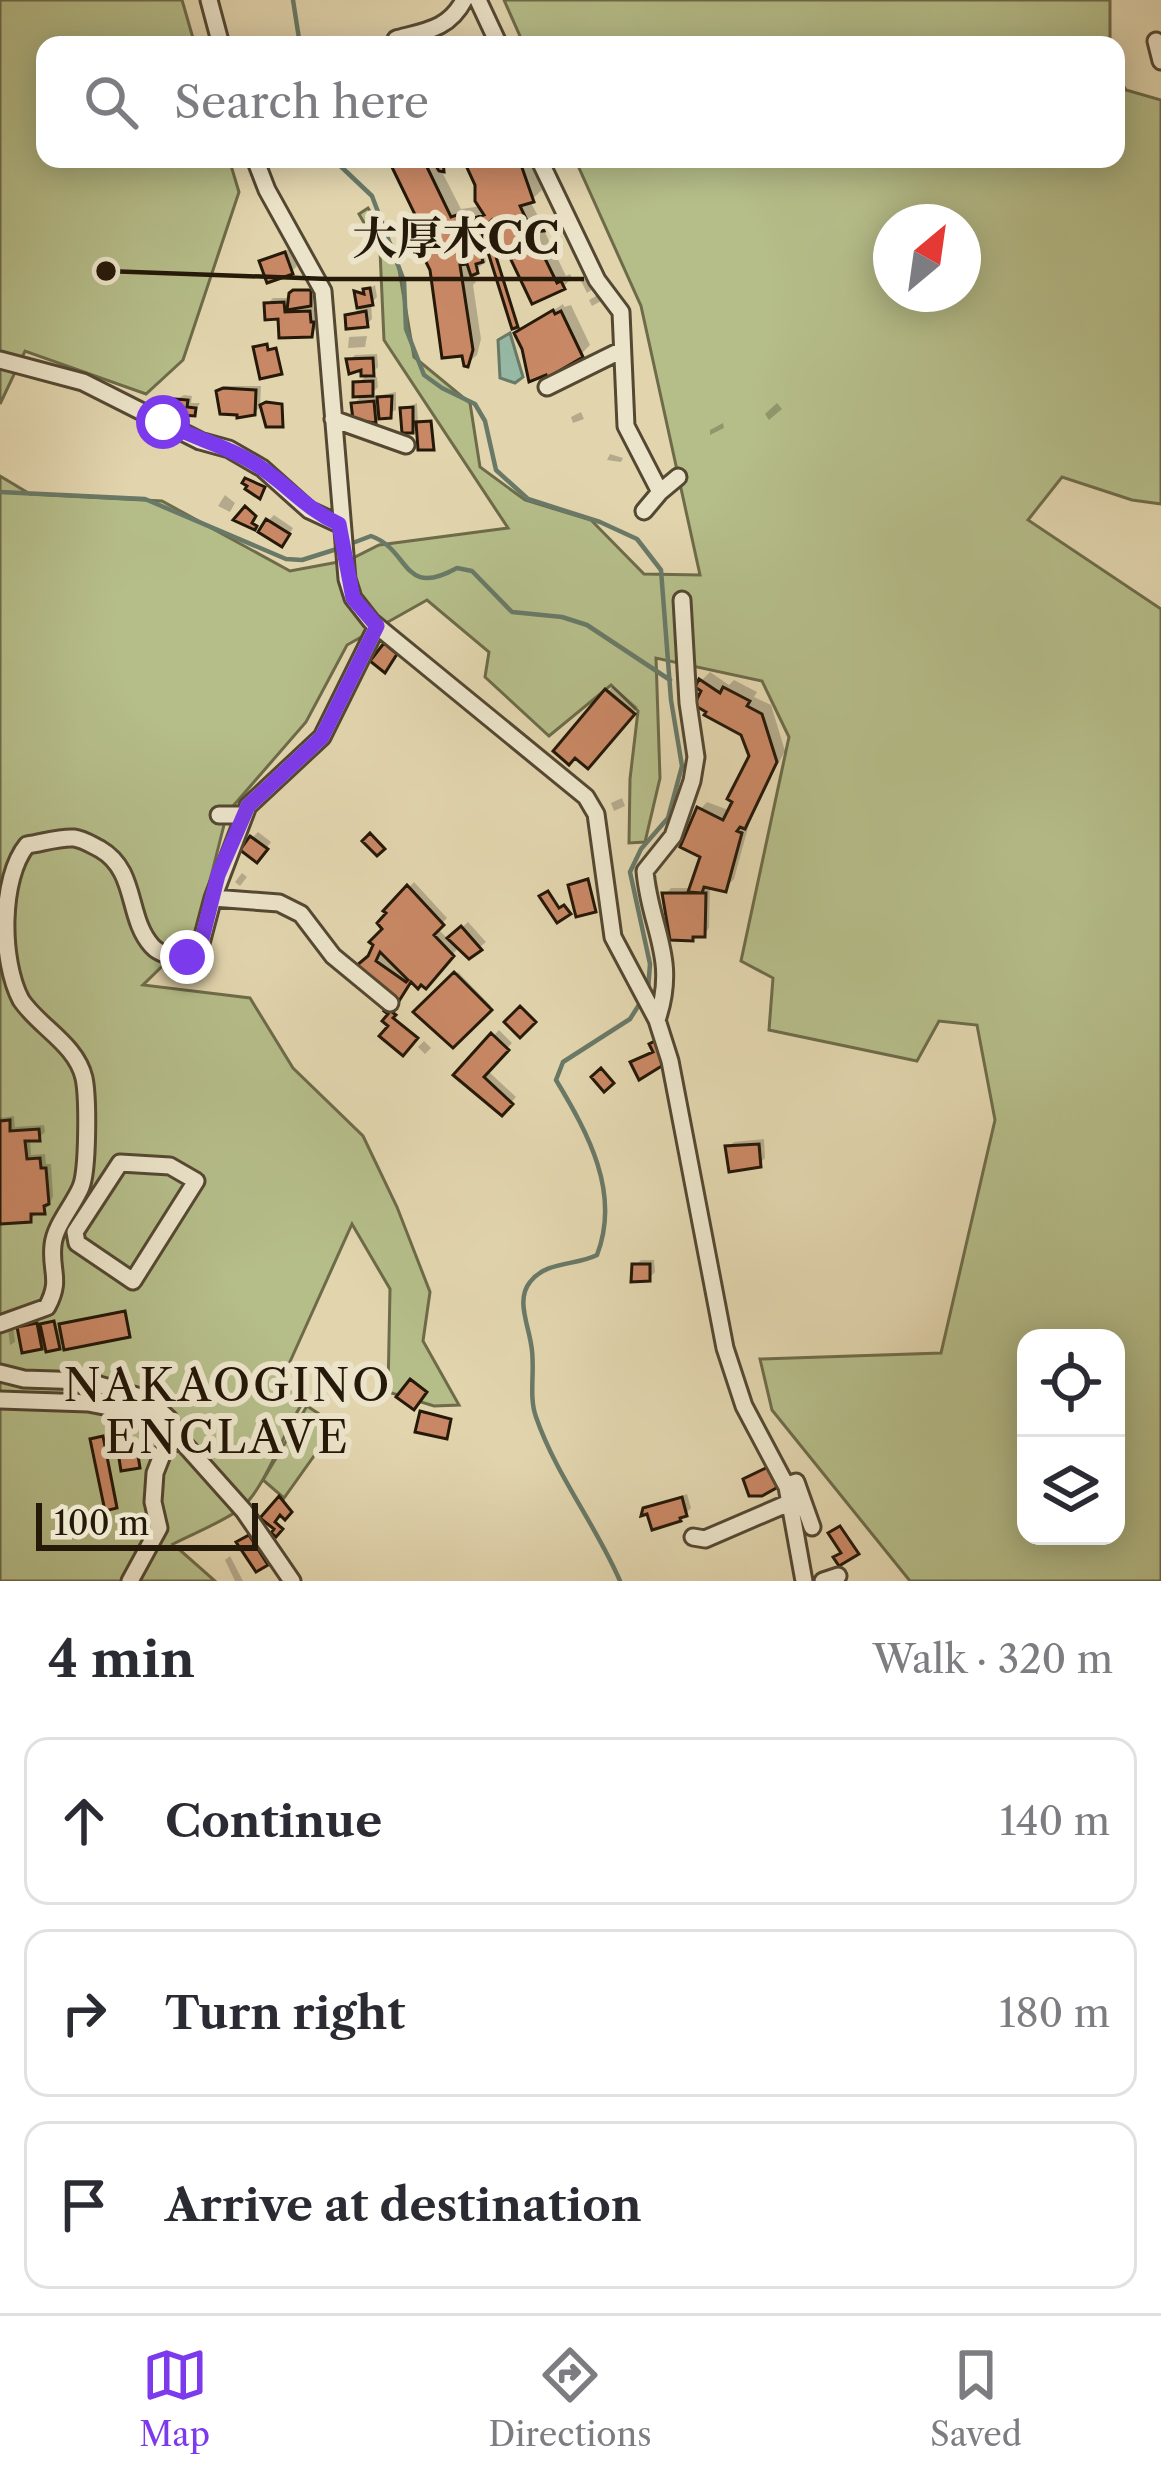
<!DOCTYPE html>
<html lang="en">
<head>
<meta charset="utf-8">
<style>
	body { margin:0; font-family:"Libre Caslon Text","Noto Serif JP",serif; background:#f7f7f7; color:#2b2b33 }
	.controls { position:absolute; right:36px; bottom:36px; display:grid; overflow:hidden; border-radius:24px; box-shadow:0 6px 30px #0003 }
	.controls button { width:108px; height:108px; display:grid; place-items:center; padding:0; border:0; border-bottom:3px solid #e1e1e2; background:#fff; color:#2b2b33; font:60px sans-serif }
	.compass { position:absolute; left:873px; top:204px; width:108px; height:108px; border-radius:50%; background:#fff; box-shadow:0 6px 30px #0003; rotate:29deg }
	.scale { position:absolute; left:36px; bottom:30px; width:222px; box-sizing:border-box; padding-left:12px; border:6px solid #251909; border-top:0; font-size:33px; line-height:42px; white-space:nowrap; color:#251909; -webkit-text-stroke:9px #ece4ca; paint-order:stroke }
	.stop { position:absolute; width:36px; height:36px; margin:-27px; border:9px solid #7c3aed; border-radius:50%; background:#fff }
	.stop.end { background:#7c3aed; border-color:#fff; box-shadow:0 3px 12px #0008 }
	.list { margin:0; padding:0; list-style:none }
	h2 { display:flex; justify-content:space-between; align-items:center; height:156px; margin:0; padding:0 48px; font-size:51px }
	h2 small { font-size:39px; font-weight:400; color:#7c7c81 }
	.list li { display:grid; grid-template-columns:78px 1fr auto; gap:36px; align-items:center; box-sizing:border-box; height:168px; margin:0 24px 24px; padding:0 24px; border:3px solid #e1e1e2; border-radius:24px }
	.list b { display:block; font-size:45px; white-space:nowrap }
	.list em { font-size:39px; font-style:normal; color:#7c7c81 }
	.icon { flex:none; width:66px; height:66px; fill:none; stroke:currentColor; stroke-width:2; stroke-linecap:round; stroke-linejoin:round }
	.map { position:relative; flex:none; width:1161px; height:1581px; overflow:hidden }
	.search { position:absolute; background:#fff; box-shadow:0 6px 30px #0003; left:36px; right:36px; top:36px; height:132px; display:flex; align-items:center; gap:30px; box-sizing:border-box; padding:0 42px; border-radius:24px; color:#7c7c81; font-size:45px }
	.sheet { height:732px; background:#fff }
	nav { display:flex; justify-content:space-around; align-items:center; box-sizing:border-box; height:168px; border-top:3px solid #e1e1e2; background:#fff; font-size:33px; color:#7c7c81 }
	nav a { display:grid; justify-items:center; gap:6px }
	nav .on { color:#7c3aed }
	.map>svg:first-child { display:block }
	.green { fill:#b5bd89; stroke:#6d6b49; stroke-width:3; fill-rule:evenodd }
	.water { fill:#96b9a5; stroke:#697967; stroke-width:3 }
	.shadow { fill:#0003 }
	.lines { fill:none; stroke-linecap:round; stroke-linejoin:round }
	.stream { stroke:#697967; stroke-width:4.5 }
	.building { fill:#c98865; stroke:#251909; stroke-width:3; fill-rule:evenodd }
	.minor-casing { stroke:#544832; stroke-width:21 }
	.minor { stroke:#ece4ca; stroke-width:15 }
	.route { stroke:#7c3aed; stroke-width:15 }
	.labels { text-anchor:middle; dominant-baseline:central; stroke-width:12; stroke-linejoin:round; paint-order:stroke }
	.neighbourhood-label { font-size:45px; letter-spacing:3px; fill:#251909; stroke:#ece4ca }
	.leader { fill:none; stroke:#251909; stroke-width:4.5 }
	.callout-dot { fill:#251909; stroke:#ece4ca; stroke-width:4.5 }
	.callout-label { font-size:45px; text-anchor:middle; font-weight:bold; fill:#251909; stroke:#ece4ca; stroke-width:12; stroke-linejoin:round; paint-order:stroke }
</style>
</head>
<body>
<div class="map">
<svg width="1161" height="1581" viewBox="0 0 1161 1581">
	<rect width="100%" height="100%" fill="#e2d5ae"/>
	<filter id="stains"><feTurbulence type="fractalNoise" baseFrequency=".00167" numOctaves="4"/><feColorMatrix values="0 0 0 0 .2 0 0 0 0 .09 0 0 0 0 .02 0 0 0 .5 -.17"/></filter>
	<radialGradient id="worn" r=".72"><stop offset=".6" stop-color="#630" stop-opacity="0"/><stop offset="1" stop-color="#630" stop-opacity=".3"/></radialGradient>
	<path class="green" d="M0,0h182l13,45h-150v114h184l10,33 -56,168 -37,34 -121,-43 -25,53z
		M504,0h606v45h-586z
		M1116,74l10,16 35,10v404l-29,-4 -70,-23 -34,43 133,89v972h-251l-138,-171 -12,-51 181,-6 54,-233 -18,-95 -38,-4 -22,40 -148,-31 4,-52 -32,-17 48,-224 -27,-56 -106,-23 4,120 -15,64 -16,1 1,-64 8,-68 -27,-26 -62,51 -64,-59 4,-25 -62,-52 -80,45 -41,77 -79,91 -30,119 -54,53 107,13 43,70 70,68 34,71 33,85 -7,49 36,64 -25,1 -46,-14 2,-103 -38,-65 -68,151 23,21c-22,30 -41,93 -67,113 -19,14 -46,24 -67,35l42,37h-215v-1105l30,18 132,7 128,70 59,-11 30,-15 129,-17 -124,-188 -4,-89 -21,-37 9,-6 28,44 18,105 56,46 10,64 45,33 66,20 53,54 56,1 -59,-269 -66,-147h541zM891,222h72v72h-72zM1026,1338h90v198h-90z
		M307,1406l29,19 -52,73 -21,-18z"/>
	<path class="water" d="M510,333l13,44 -8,6 -15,-5 -2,-38z"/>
	<path class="shadow" d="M391,159h61l-12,9 21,41 21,-3 -4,-22 -12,-25h64l12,31 -12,11 10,19 9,-5 3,5 -9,8 23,48 4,-2 2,4 -9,9 -29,13 -41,-85 -9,9 2,9 4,-3 24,81 -23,-60 -6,6 1,5 -15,11 5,9 -3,3 8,54 -4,16 -10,9 -42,-136z
		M291,248l6,18 -6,6 -28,-11z
		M587,277l6,12 -6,4 -6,-12z
		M375,285l2,12 -6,6 1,16 -6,6 -18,-9 12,-7 -2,-13z
		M312,289v12l-6,7 9,-1 4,19 -9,8 -43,-30 6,-6h18l3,-6z
		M598,295l3,6 -9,5 -3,-6z
		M563,304l1,3 7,-2 19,40 -9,9 -63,-20z
		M367,336l-2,11 -17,1 1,-11z
		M377,354l1,13 -11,11 10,-1 1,10 -11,11 29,-6v18l-21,10 -21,-16 10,-11 -8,-9 8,-6v-12l-14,-6 5,-5z
		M225,386h36l-1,21 -6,6 -34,-21z
		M184,395l8,1 -1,7h9l-6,10h-31l-11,-6 16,-3z
		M417,403l1,19 14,-1v26l-13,-25 -7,8 -9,-21z
		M777,403l5,6 -13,11 -4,-6z
		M581,412l3,7 -11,4 -2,-6z
		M723,423l1,5 -14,7v-5z
		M610,454l13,4 -2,4 -14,-2z
		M225,495l10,8 -5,9 -12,-6z
		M274,515l19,13 -6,10 -19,-17z
		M710,672l19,13 5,-5 23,12 -3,5 17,8 14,46 -39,72 3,1 -15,55 -9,9 -15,-3 -1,43 -5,6 -38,-40 5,-6h22l11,-32 -6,-44 9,-10 24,9 21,-55 -9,-23 -38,-43 -4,-9z
		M613,686l25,21 -50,58 -12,-11 -19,-4z
		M622,798l3,8 -11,5 -3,-8z
		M258,832l13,10 -9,12 -10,-16z
		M242,873l5,4 -7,9 -5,-4z
		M414,882l33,36 -10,10 12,12 19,-18 18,20 -16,13 -10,-9 -35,39 -11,-4 -16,16 -27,-41 16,-27 1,-18z
		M458,972l33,34 -38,38 -36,-32z
		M499,1030l13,13 -25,27 29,27 -14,15 -45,-37z
		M424,1041l7,7 -6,6 -7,-7z
		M14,1116l1,11 29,-2 1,7 -6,6h-9l1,17 14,-1 1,10h5l2,32 -4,10 -19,13 -30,4v-105z
		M764,1139l1,19 -6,6 -31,-17 6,-5z
		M641,1260h13l1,12 -6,6 -14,-12z
		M127,1311l2,23 -64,6 -7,7 -11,-7 -6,7 -19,-20 16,-4 1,6 17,-8 1,8 7,-6z
		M13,1325l2,17 -5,3 -2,-17z
		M104,1436l14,68 -2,1 -21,-67z
		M687,1494l4,14 -5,5 -31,-8z
		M255,1531l16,26 -5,5 -20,-25z
		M230,1556l13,25h-8l-10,-21z"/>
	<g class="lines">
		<path class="stream" d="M293,0l7,45
			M333,159l39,37 32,85 2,48 18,46 18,13 33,16 10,17 11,49 32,29 72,23 37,17 24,31 10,130 11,66 -14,52 -27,31 -11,23 20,92 -2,26
			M0,492l145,7 141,60 16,1 38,-12
			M350,544l21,-8c40,14 30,63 86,32l15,3 40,41 50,5 25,8 83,55
			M620,1581c-24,-56 -64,-106 -84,-164 -8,-22 0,-50 -5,-73 -3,-20 -15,-45 -1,-62 16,-21 45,-16 67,-27 24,-62 -9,-122 -41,-175l7,-18 67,-43 12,-19"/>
	</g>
	<path class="building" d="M388,159h36l1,4 18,-4 1,13 -5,-1 -5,-8 -7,4 24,50 15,-5 6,5 11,45 -7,2 2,9 -7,3 -4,-12 -7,1 13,85 -5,17 -4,-1 -2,-10 -20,2 -12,-88 -9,-18 1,-23z
		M463,159h56l15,43 -14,4 10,21 10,-5 4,9 -12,1 25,51 4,-2 4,8 -33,15 -40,-84 -12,11 -5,-6 -1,-7 10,-3 -9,-14v-16z
		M487,228l31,99 -6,2 -30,-96z
		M285,252l8,22 -26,9 -8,-22z
		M370,288l3,17 -16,3 -3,-17 10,3 -1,-5z
		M293,290h18v16l-24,4 2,-17z
		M284,302l1,10 25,-1 1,11h3l-2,15 -33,1 -1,-19 -13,1 -1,-17z
		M553,310l2,4 6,-3 22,46 -36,21 -1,-3 -17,7 -7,-33 -8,-16z
		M366,311l2,16 -22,2 -1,-14z
		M267,344l1,6 8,-2 6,26 -22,5 -7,-32z
		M373,358l1,18h-13v-6l-12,4 -3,-15z
		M373,381v15l-20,1v-15z
		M223,388l33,2 -1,25 -18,3v-3l-17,-1 -4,-23z
		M392,396l-1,22 -12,1 -2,-22z
		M175,399l13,1 -1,7 9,1 -1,8 -31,-2 1,-11 10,1z
		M374,401l2,22 -23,-3 -2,-17z
		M266,402l16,2 1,23h-17l-6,-22z
		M413,407v26h-11l-2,-25z
		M431,421l3,29h-16l-2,-28z
		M245,478l20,9 -5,12 -15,-10 2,-3 -5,-3z
		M245,506l11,10 -4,7 5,3 -2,4 -22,-10z
		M266,519l24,15 -8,13 -24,-15z
		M384,643l13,11 -12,19 -15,-12z
		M699,679l21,14 3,-6 27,14 -3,5 15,8 15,48 -32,67 -5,-2 -3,4 5,2 -16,59 -22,-5 -2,6 -14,-1 12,-35 -20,-10 17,-40 26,13 9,-18 -5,-3 22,-43 -8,-21 -37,-20 2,-3 -12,-7 7,-14 -6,-4z
		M605,689l30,25 -47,55 -13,-11 -6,7 -16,-14z
		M370,833l15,16 -8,7 -15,-15z
		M250,836l18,13 -11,14 -17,-13z
		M588,879l8,33 -20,5 -8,-32z
		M407,885l37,40 -10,10 20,21 -28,33 -5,-4 -3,4 -7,-7 -12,19 -43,-35 12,-10 5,-11 -4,-3 13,-13 -5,-6 9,-10 -3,-2zM380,952l28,28 -2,2 -30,-21z
		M548,891l11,17 5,-3 7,9 -14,9 -18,-27z
		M662,893h44l-1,44h-12v4l-23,-1z
		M461,926l21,24 -13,9 -22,-21z
		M454,972l38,38 -39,38 -40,-36z
		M520,1006l16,16 -16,16 -16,-16z
		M387,1008l9,7 -3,3 25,20 -15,18 -24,-20 9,-10 -6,-5 6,-7 -4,-3z
		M491,1033l18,17 -25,27 29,27 -11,12 -49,-41z
		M655,1041l10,23 -26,16 -9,-18 23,-10 -4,-8z
		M601,1068l13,15 -10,9 -13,-15z
		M10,1120v11l29,-2 1,12h-15l2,18 13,-1 1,10h5l3,36 -5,2 1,8h-14v8l-31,2v-103z
		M759,1144l2,23 -32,5 -4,-26z
		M632,1264h18v17l-19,1z
		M125,1311l5,26 -66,13 -5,-26z
		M54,1321l6,28 -14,3 -6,-28z
		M37,1323l5,26 -20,4 -5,-26z
		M410,1379l17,13 -13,18 -18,-13z
		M420,1411l31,8 -4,20 -32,-7z
		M103,1436l14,72 -12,3 -15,-72z
		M137,1449l3,19 -19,3 -3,-19z
		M770,1466l8,21 -16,9h-13l-6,-17z
		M279,1496l13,16 -7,8 -5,-5 -5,7 8,7 -7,8 -5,-4 3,-4 -14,-11z
		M682,1497l5,19 -7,2 1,3 -29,9 -5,-16 -6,2 2,-8z
		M840,1526l19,28 -20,12 -6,-9 8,-4 -13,-20z
		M249,1535l19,30 -12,7 -20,-30z"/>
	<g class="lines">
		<g class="minor-casing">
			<path id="minor" d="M209,0l12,45
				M478,0l21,45
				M1156,41l5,20
				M398,45l-2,-6c30,-8 53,-10 68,-39
				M255,159l12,31 56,101 24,288 6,19 18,23 215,176 10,17 17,123 44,83 13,41 55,287 19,58 43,81 17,94
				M539,159l58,121 24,32 5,114 34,66 -16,19
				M0,360l83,22 117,59 29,8 33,19 47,42 30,14
				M547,387l75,-37
				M333,419l73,26
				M660,492l18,-15
				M377,626l-55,111 -74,69 -35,92 66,5 22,11 32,42 57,47
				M219,815h24
				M657,1020c21,-62 -7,-91 -12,-149l28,-35 19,-55 4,-24 -8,-54 -6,-103
				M120,1163l50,3 26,15 -63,100 -56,-38 -2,-11z
				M0,1324l47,-17c15,-28 3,-35 6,-62 2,-20 20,-39 28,-58 7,-17 7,-90 3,-109 -8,-34 -45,-51 -63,-78 -21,-40 -21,-122 6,-155 15,-2 32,-8 47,-7 9,1 18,7 26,11 38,22 26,68 52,97 9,10 23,10 35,11l13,-10 13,-49
				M0,1373l24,6 62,2 61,18 22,20 9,18 66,74 48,70
				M0,1400l88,3 78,15
				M787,1485l9,-3 16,45
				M693,1537l12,2 86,-37
				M130,1581l29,-53 -6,-26 2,-29 9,-23 14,-13
				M823,1581l15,-5"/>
		</g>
		<use href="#minor" class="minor"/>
	</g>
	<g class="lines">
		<path class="route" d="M163,422c32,17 67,25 97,45 30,20 46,42 79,57l14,74 24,28 -55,111 -74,69 -30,69 -18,72 -13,10"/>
	</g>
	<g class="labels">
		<g class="neighbourhood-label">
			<text x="228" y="1385">NAKAOGINO<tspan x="228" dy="52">ENCLAVE</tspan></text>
		</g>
	</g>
	<path class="leader" d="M106 271L328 279H584"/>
	<circle class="callout-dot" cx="106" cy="271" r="12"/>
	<g class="callout-label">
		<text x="456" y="254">大厚木CC</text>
	</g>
	<rect width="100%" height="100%" filter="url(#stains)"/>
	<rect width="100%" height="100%" fill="url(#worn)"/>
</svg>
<div class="controls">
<button><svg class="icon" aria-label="locate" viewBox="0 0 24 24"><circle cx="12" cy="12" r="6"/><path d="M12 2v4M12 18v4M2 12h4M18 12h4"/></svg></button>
<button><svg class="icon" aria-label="layers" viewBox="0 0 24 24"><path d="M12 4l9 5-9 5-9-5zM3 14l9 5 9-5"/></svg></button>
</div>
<svg class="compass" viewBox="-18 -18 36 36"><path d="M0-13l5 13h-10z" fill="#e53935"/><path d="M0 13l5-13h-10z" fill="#7c7c81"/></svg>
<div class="scale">100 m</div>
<div class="stop" style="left:163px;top:422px"></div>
<div class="stop end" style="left:187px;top:957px"></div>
<div class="search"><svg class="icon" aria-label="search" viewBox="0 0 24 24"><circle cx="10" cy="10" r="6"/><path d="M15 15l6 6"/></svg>Search here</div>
</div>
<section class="sheet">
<h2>4 min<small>Walk · 320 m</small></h2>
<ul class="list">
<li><svg class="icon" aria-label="ahead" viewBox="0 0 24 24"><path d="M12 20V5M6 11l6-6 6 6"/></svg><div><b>Continue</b></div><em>140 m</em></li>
<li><svg class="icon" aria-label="right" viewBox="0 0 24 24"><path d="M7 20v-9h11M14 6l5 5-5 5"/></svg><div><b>Turn right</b></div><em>180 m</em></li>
<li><svg class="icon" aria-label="arrive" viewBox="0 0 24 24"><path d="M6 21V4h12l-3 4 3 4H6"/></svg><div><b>Arrive at destination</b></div></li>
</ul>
</section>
<nav>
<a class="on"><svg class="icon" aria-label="map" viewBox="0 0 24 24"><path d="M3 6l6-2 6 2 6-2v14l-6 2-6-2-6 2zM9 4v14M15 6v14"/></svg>Map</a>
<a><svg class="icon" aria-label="directions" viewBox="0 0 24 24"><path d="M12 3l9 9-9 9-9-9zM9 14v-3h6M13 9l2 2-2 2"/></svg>Directions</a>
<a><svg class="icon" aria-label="saved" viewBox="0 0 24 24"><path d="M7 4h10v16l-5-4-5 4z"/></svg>Saved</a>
</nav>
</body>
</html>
